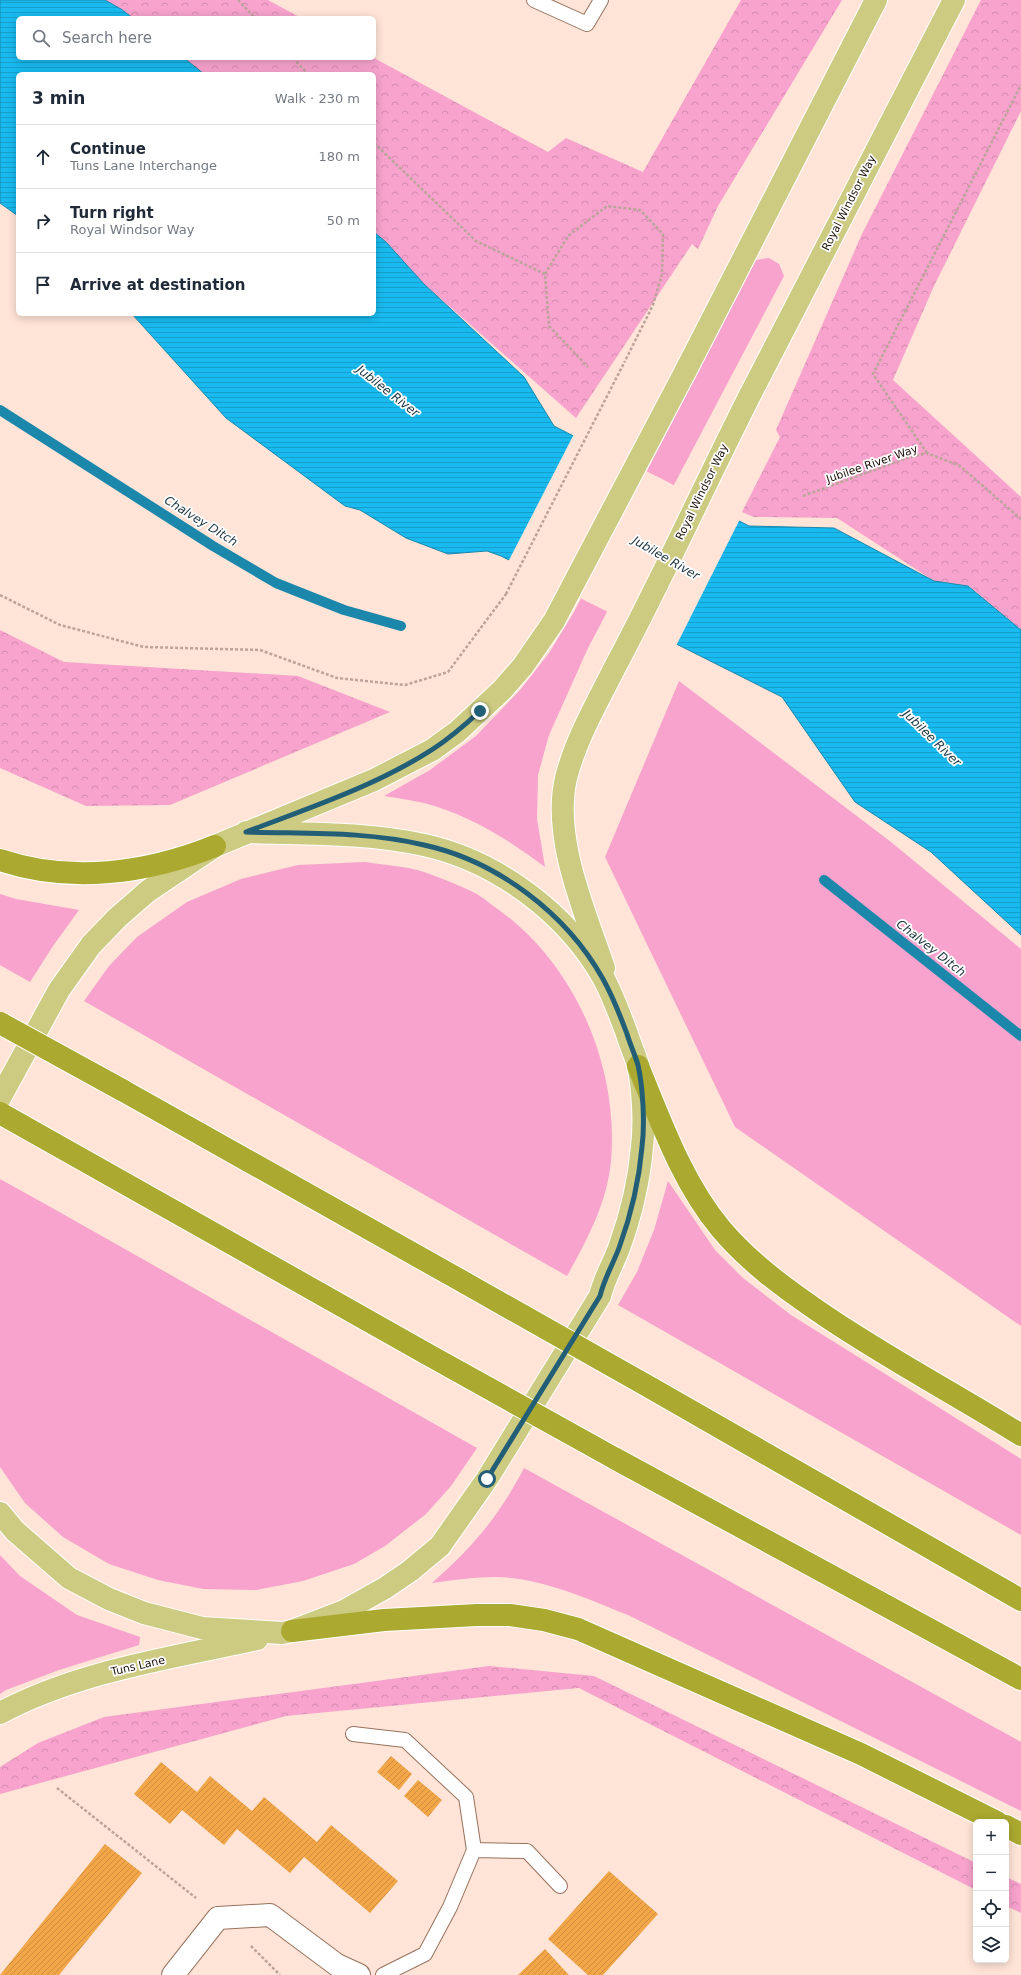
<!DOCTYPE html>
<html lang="en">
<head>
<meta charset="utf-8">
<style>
	body { margin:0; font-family:"DejaVu Sans",sans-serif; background:#f6f6f7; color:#1f2937 }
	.controls { position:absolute; right:12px; bottom:12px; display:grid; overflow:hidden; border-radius:6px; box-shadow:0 2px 10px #0003 }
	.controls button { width:36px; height:36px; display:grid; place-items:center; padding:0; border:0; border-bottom:1px solid #e0e1e3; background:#fff; color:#1f2937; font:20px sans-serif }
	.stop { position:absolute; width:12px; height:12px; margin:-9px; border:3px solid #235e77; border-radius:50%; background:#fff }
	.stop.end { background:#235e77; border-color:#fff; box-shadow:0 1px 4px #0008 }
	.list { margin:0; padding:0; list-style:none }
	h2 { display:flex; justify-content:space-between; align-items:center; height:52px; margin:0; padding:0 16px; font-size:17px }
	h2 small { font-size:13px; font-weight:400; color:#747a83 }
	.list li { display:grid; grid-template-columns:26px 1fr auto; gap:12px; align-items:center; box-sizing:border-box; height:64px; padding:0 16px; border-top:1px solid #e0e1e3 }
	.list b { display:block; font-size:15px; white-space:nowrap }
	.list p { margin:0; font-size:13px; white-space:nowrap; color:#747a83 }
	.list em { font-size:13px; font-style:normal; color:#747a83 }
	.icon { flex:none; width:22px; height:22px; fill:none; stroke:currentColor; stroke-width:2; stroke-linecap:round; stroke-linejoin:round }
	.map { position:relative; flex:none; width:1021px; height:1975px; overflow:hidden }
	.search { position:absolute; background:#fff; box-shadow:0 2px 10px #0003; left:16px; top:16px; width:360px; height:44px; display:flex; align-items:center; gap:10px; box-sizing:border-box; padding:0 14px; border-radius:6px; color:#747a83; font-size:15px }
	.panel { position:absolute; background:#fff; box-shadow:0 2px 10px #0003; left:16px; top:72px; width:360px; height:244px; border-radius:6px }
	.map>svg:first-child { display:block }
	.green { fill:#f7a3cd }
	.forest { fill:url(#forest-crowns) }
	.water { fill:url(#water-rules); stroke:#1a87ab }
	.pier { fill:#ffe4d7 }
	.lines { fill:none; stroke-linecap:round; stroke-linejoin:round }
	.stream { stroke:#1a87ab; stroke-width:10 }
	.building { fill:url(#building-hatch) }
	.lane-casing { stroke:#98725d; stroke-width:16 }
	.street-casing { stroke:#98725d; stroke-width:24 }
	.primary-casing { stroke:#fff; stroke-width:24 }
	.highway-casing { stroke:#fff; stroke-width:24 }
	.path { stroke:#bba499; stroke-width:2.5; stroke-dasharray:3 2; stroke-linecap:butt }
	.lane { stroke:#fff; stroke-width:14 }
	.street { stroke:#fff; stroke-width:22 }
	.primary { stroke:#cdcb82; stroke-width:22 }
	.highway { stroke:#aba92f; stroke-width:22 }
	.primary-bridge-casing { stroke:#fff; stroke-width:24; stroke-linecap:butt }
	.highway-bridge-casing { stroke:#fff; stroke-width:24; stroke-linecap:butt }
	.path-bridge { stroke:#bba499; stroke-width:2.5; stroke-dasharray:3 2; stroke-linecap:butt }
	.primary-bridge { stroke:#cdcb82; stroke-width:22 }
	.highway-bridge { stroke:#aba92f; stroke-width:22 }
	.route { stroke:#235e77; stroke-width:5 }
	.labels { text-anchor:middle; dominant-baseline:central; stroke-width:3.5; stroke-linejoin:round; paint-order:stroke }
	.street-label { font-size:11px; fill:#1f1109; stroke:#fff }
	.water-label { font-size:12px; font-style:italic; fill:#213843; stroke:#fff }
</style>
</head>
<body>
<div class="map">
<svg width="1021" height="1975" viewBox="0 0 1021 1975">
	<defs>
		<pattern id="forest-crowns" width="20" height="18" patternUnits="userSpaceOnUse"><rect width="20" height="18" fill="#f7a3cd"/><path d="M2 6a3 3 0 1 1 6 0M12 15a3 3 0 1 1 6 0" fill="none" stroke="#d38baf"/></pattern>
		<pattern id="water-rules" width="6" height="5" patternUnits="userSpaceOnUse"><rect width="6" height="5" fill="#18baf0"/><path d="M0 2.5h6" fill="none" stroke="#169fcc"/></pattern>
		<pattern id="building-hatch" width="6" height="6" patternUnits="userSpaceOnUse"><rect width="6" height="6" fill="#f2a647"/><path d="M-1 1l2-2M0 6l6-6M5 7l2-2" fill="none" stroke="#cf8e3d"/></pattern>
	</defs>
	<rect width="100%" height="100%" fill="#ffe4d7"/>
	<path class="green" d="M769,258l10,6 5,12 -196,372 -39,87 -11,40 -1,44 8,48c-37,-28 -76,-52 -121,-64 -13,-3 -27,-5 -40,-7l46,-26 46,-34 44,-46 29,-37 25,-41 182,-352z
		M679,681l212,161 130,107v377l-286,-199 -130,-270z
		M365,862c19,3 41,4 59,10 17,6 35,13 51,21 8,4 16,12 24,17 77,56 120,157 112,251 -4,42 -24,79 -44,115l-483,-275 25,-35 28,-29 50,-35 54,-23 57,-14z
		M0,894l16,5 63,11 -26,36 -23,36 -30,-17z
		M0,1179l54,30 423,239 -26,38 -25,28 -41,32 -31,18 -51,17 -47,9 -53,-1 -45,-9 -49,-16 -46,-27 -38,-34 -25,-36z
		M668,1181l47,69 28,28 48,37 230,144v76l-403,-230 19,-33 17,-42z
		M524,1468l497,274v69l-393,-196c-42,-17 -86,-37 -132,-38 -21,0 -43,3 -64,6 41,-36 67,-67 92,-115z
		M0,1555l20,21 57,39 63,22 -1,8 -80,25 -53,20 -6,4z"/>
	<path class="forest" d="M105,0h163l33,18h-168l-12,-9z
		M741,0h101l-124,206 -20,43 -6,-5 -116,174 -152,-134 -38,-42 -12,-10v-158h-170l-20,-16h190l174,94 18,-14 77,34z
		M981,0h40v111l-87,175 -41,94 128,117v133l-52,-44 -35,-5 -97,-63 -83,-1 -12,-5 38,-75 -4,-7 86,-196z
		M0,630l64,32 234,14 92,36 -220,93 -84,1 -86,-38z
		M489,1666l105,10 382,187v27l-397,-202 -293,28 -286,78v-27l38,-24 66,-26z
		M1006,1877l15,7v29l-15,-7z"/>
	<path class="water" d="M0,0h105l16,9 12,9h-115v40h166l20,16h-186v142l-18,-13z
		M374,232l12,10 38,42 100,93 30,49 195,100 85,2 100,53 34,5 53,44v305l-90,-83 -76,-50 -73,-105 -281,-141 -14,-5 -39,3 -42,-16 -46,-28 -15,-4 -119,-88 -94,-104h242z"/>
	<path class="pier" d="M574,434l166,85 -64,127 -168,-84z"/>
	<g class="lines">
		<path class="stream" d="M0,410l213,136 63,37 68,27 57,16
			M824,880l197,156"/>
	</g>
	<path class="building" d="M391,1756l21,18 -13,16 -22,-18z
		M161,1762l36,30 13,-16 42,35 12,-14 53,45 14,-17 67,56 -28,32 -66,-56 -14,16 -53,-44 -13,16 -42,-35 -12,14 -36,-30z
		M418,1780l24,20 -14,17 -24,-21z
		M105,1844l37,29 -83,102h-59z
		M609,1871l49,43 -55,61h-15l-40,-36z
		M545,1949l24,26h-51z"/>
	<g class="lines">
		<g class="lane-casing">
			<path id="lane" d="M534,0l53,24 14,-24
				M353,1734l52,6 61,57 8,53 -24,57 -25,47 -42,21
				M474,1850l53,1 33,35"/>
		</g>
		<g class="street-casing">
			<path id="street" d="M173,1975l45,-57 52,-3 67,50 22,10"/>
		</g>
		<g class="primary-casing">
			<path id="primary" d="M685,372l191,-372
				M750,395l204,-395
				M604,968c-19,-56 -52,-130 -38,-190 10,-39 30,-73 48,-109
				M0,1098l59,-108 32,-45 26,-27 31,-27 67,-45 159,-66 58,-30 25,-18 45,-42 21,-24 31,-45
				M0,1513l15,18 54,47 40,21 35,14 58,15 80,5 10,-2 52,-20 41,-23 25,-17 30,-25 47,-67 113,-183c4,-17 13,-32 19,-48 12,-33 20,-66 23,-101 3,-24 1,-59 -4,-82 -3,-10 -8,-21 -11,-31 -7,-19 -14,-38 -23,-55 -37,-66 -107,-118 -180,-134 -58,-13 -119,-11 -178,-13
				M0,1713c79,-42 171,-55 257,-74"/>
		</g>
		<g class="highway-casing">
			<path id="highway" d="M0,860c70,24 148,13 215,-14
				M638,1066c23,56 44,116 83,163 28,33 62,58 97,82 65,45 136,82 203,124
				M122,1090l345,194
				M0,1113l427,241
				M651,1388l370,212
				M614,1458l407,221
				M292,1631l92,-11 93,-5h33l34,5 34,9 283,125 136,68
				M1006,1826l15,8"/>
		</g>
		<path class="path" d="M238,0l17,18
			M293,58l15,16
			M374,143l102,98 69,33 4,52 39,41
			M545,274l23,-38 39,-30 33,4 23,24 -1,40 -9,31 -28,56
			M927,453l-54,-79 148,-289
			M803,496l104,-38 20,-5 33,13 61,53
			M0,595l60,30 84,22 116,3 77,28 68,7 43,-13 58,-78
			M57,1788l139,110
			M251,1946l29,29"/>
		<use href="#lane" class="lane"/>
		<use href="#street" class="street"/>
		<use href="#primary" class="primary"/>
		<use href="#highway" class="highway"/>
		<g class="primary-bridge-casing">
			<path id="primary-bridge" d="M554,621l131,-249
				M614,669c48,-90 90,-183 136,-274"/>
		</g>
		<g class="highway-bridge-casing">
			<path id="highway-bridge" d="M0,1023l122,67
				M467,1284l184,104
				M427,1354l187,104"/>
		</g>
		<path class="path-bridge" d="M506,594l119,-233"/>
		<use href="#primary-bridge" class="primary-bridge"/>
		<use href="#highway-bridge" class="highway-bridge"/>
	</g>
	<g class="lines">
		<path class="route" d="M480,711c-15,14 -30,27 -47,38 -57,37 -124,59 -187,83 59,2 120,-1 178,13 73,16 142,68 179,134 10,18 17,36 24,55 3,10 8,21 11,31 5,23 7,58 4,82 -3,35 -11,68 -23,101 -6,16 -15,31 -19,48l-113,183"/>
	</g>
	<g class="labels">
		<g class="street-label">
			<text transform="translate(849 203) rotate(-63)">Royal Windsor Way</text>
			<text transform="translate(872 464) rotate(-19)">Jubilee River Way</text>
			<text transform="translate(702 492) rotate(-64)">Royal Windsor Way</text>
			<text transform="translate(138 1666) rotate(-13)">Tuns Lane</text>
		</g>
		<g class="water-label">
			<text transform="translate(388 391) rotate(38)">Jubilee River</text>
			<text transform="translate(201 521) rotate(32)">Chalvey Ditch</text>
			<text transform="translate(666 558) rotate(30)">Jubilee River</text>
			<text transform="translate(932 738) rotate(44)">Jubilee River</text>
			<text transform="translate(931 948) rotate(38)">Chalvey Ditch</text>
		</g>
	</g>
</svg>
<div class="controls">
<button>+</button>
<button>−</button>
<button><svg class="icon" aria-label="locate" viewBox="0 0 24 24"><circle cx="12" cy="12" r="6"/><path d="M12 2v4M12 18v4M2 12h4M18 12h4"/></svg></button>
<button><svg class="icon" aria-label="layers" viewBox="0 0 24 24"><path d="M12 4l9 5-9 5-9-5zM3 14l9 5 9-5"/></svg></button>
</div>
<div class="stop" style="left:487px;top:1479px"></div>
<div class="stop end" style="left:480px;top:711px"></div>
<div class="search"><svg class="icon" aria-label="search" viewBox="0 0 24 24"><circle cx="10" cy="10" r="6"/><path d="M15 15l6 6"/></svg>Search here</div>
<section class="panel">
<h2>3 min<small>Walk · 230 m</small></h2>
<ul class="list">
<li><svg class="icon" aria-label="ahead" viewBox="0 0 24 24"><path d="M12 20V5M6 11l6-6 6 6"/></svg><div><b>Continue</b><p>Tuns Lane Interchange</p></div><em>180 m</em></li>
<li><svg class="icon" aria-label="right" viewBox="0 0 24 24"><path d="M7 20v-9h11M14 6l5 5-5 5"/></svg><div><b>Turn right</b><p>Royal Windsor Way</p></div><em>50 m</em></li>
<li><svg class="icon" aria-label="arrive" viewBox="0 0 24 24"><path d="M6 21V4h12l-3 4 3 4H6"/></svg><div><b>Arrive at destination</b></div></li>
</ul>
</section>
</div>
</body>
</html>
